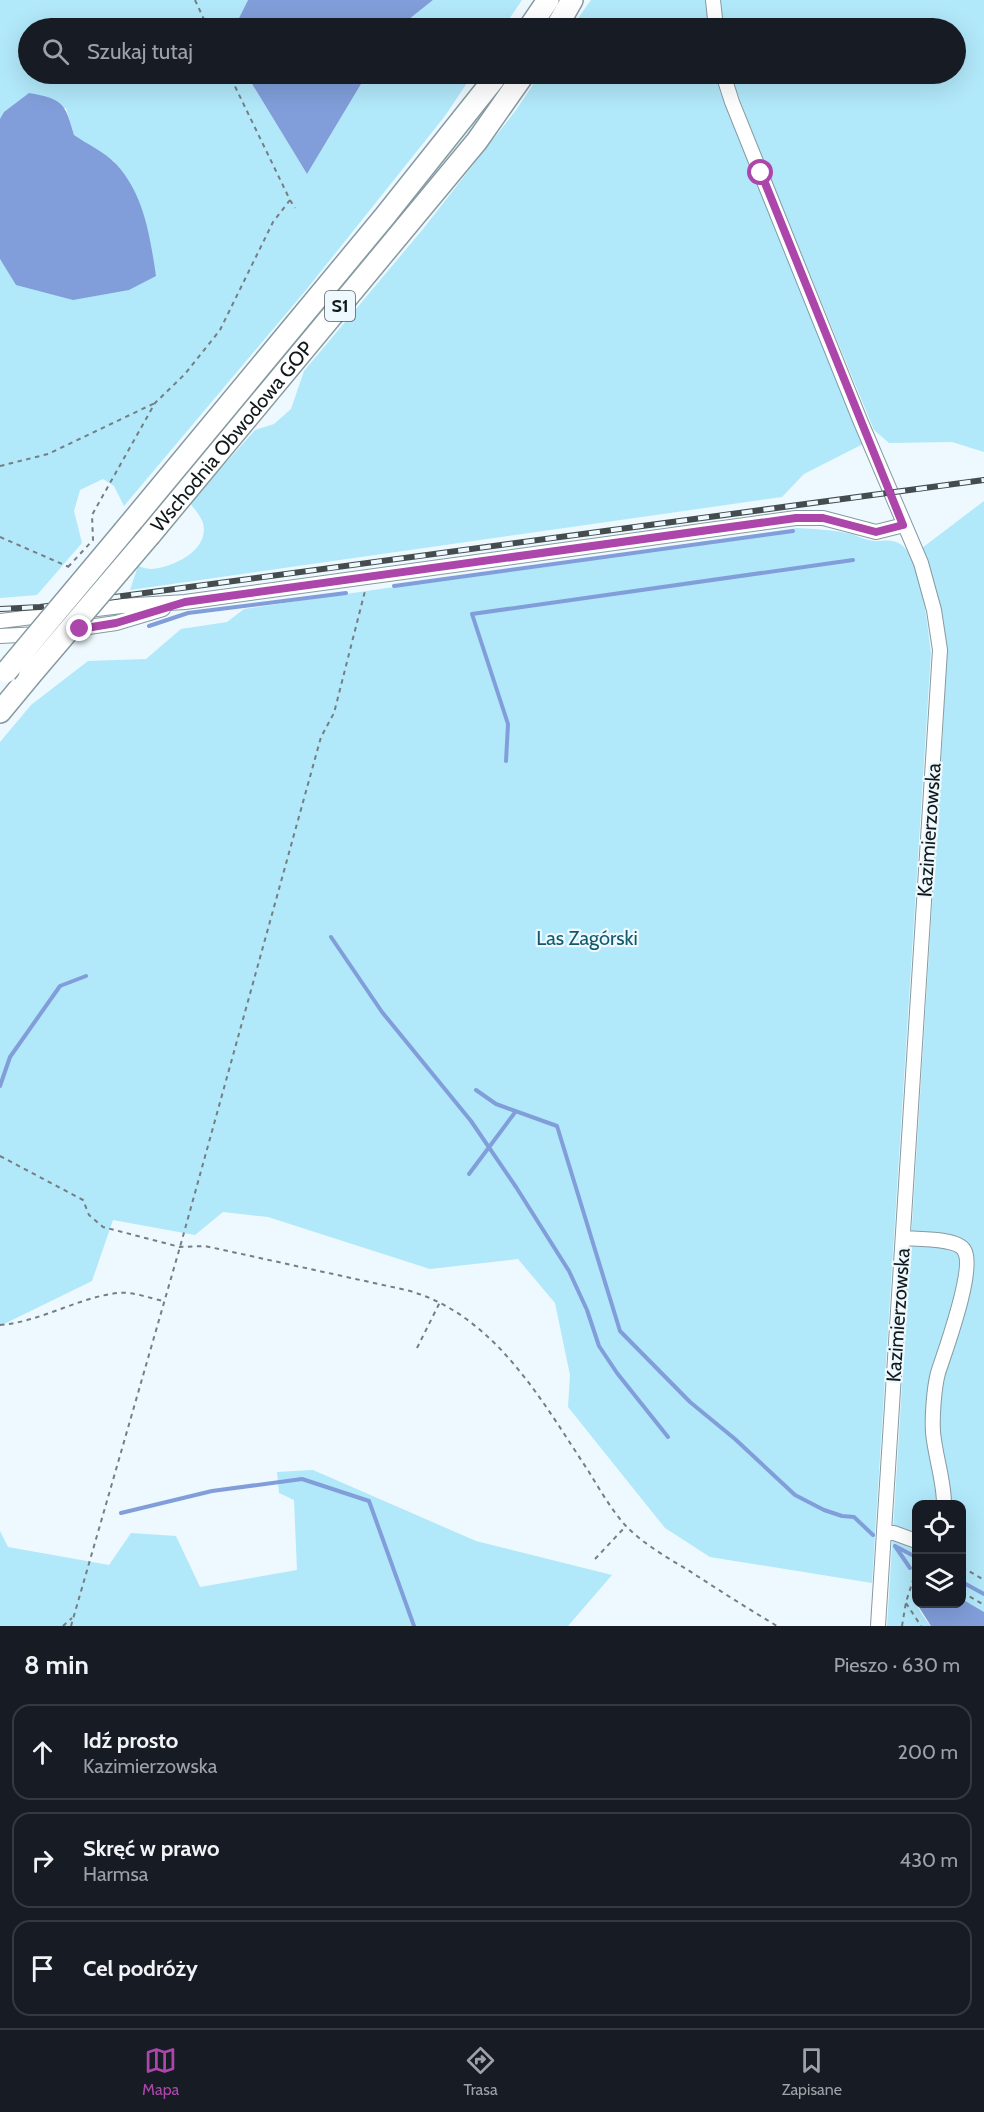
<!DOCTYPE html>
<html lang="pl">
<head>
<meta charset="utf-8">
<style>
	body { margin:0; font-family:Cabin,sans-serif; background:#20242c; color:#f1f3f6 }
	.controls { position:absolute; right:18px; bottom:18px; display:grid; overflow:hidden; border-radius:12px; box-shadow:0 6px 24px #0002 }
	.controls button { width:54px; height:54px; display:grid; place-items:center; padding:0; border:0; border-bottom:2px solid #363941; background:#171b24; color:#f1f3f6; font:30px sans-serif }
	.stop { position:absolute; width:18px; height:18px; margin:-14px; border:4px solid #ac46ab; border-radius:50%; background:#fff }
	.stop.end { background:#ac46ab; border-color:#fff; box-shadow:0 2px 6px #0008 }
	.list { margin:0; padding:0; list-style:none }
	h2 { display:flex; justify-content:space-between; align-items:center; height:78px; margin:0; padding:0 24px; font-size:26px }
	h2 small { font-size:20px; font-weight:400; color:#9ea1a6 }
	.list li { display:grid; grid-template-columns:39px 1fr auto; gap:18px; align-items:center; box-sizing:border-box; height:96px; margin:0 12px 12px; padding:0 12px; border:2px solid #363941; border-radius:18px }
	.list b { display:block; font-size:22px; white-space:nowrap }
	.list p { margin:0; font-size:20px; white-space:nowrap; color:#9ea1a6 }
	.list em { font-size:20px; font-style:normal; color:#9ea1a6 }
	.icon { flex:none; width:33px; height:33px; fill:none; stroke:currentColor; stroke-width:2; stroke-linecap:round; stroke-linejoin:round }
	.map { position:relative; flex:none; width:984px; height:1626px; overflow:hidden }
	.search { position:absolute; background:#171b24; box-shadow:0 6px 24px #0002; left:18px; right:18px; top:18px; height:66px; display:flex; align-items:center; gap:15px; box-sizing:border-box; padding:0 21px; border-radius:33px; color:#9ea1a6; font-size:22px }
	.sheet { height:402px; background:#171b24 }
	nav { display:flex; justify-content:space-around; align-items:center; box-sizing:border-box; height:84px; border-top:2px solid #363941; background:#171b24; font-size:16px; color:#9ea1a6 }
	nav a { display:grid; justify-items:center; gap:3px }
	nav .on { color:#ac46ab }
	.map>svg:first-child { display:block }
	.green { fill:#b1e8fa }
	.water { fill:#819eda }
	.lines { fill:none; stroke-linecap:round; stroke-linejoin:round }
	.stream { stroke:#819eda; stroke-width:4 }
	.minor-casing { stroke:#869aa1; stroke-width:16 }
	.highway-casing { stroke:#869aa1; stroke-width:24 }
	.path { stroke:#757e82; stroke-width:2; stroke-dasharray:4.5 4.5; stroke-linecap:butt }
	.minor { stroke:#fff; stroke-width:14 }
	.highway { stroke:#fff; stroke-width:21 }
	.rail-casing { stroke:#444c4e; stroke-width:6 }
	.rail { stroke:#edf9fe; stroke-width:4; stroke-dasharray:11; stroke-linecap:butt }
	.highway-bridge-casing { stroke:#869aa1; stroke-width:24; stroke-linecap:butt }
	.highway-bridge { stroke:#fff; stroke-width:21 }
	.route { stroke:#ac46ab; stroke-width:8 }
	.labels { text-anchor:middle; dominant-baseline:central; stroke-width:4.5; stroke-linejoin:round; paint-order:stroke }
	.shield { fill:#edf9fe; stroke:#535c5e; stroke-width:1.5 }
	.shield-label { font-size:18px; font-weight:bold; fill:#11181a }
	.street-label { font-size:20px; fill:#11181a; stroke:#edf9fe }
	.park-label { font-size:20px; fill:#105a6e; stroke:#edf9fe }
</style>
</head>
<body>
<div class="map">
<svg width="984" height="1626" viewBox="0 0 984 1626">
	<rect width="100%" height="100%" fill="#edf9fe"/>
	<path class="green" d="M0,0h248l-14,28h-206v46h218l61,100 60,-100h106l-28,42 -139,174 -182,216 -10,-20 -11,-7 -23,11 -6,21 8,32 -45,52 -37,3v-339l17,26 98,-123 -41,-27 -8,-27 -66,11z
		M433,0h89l-19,28h-105z
		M591,0h115l3,28h-138z
		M721,0h263v452l-32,-10 -63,1 -15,-13 -106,-257 -38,-99h226v-46h-233z
		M540,74h176l15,44 132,326 -59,30 -22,23 -652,93 8,-24c4,1 9,3 14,3 22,-2 58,-19 51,-46 -2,-7 -9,-14 -13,-20l65,-73 19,-6 17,-15 13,-38 119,-142 93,-119z
		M984,501v1111l-22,-13v-95h-46v87c-4,11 7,26 15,35h-44l56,-896c1,-37 5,-75 0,-111 -4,-25 -13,-48 -21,-71z
		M797,528c18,1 37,2 55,6 6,2 11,5 17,6 11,3 21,-3 31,4 21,12 28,84 31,108l-59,931 -162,-26 -45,-29 -97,-121 2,-32 -15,-72 -37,-44 -88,10 -162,-52 -45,-5 -28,23 -82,-15 -21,61 -92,45v-584l31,-37 57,-44 58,-2 35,-30 46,-7 17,-13z
		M313,1470l163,71 136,34 -44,51h-568v-95l8,16 101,18 22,-32 45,3 24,51 97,-17 -3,-70 -15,-7 -2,-21z"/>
	<path class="water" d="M248,0h185l-35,28h-164z
		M246,74h121l-60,100z
		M29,93c34,6 36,10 45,42 13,9 31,17 42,29 28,30 34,72 40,112l-27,14 -56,10 -57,-15 -16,-26v-140l4,-7z
		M962,1599l22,13v14h-53l-14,-22h45z"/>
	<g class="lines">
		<path class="stream" d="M394,586l399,-55
			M149,626l39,-13 158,-20
			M506,761l2,-37 -36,-110 381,-54
			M331,937l51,75 89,109 45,66 53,84 18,39 12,36 18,27 51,64
			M0,1086l10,-29 50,-71 26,-10
			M476,1090l20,14 61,22 63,205 70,71 45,37 60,56 29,15 18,6 12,1 19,18
			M469,1174l47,-63
			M121,1513l91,-22 90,-12 67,22 45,125
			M895,1546l15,22
			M895,1546l17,9
			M962,1582l22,12"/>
		<g class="minor-casing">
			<path id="minor" d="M713,0l3,28
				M723,74l9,28 128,318 61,143 13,47 6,40 -62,976
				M0,621l121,-15 64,-4 611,-84h27l53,14 28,-7
				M68,630l48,-7 47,-14
				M0,636l40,-2
				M903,1238c14,1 54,0 61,12 12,18 -19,101 -26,123 -4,15 -6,44 -5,59 2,24 11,48 11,72
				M884,1533h10l22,8"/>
		</g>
		<g class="highway-casing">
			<g id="highway">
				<path d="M529,28l19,-28"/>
				<path d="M556,28l16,-28"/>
				<path d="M124,531l261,-315 113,-142"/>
				<path id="s1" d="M150,535l327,-394 47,-67"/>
				<path d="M0,712l29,-35"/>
			</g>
		</g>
		<path class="path" d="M195,0l13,28
			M290,200l5,8
			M0,466l48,-12 107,-51
			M0,537l69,30
			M68,567l25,-27 -1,-25 63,-112 30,-29 35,-44 53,-108 17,-22 -61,-126
			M0,1156l83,44 6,15 14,12 77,20 25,-1 201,44c88,23 136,111 183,182 11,18 22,37 36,53 17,18 41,32 63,45 29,19 59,38 89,56
			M0,1325c40,-3 77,-27 117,-32 15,-2 32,5 46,8
			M417,1348l23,-46
			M595,1559l31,-33
			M962,1567l22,13
			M962,1592l22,13
			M906,1603l15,23
			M63,1626l9,-8
			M71,1626l109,-379 141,-510 13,-24 31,-122
			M902,1626l4,-24 10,-31"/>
		<use href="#minor" class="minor"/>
		<use href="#highway" class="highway"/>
		<g class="rail-casing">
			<path id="rail" d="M0,609l40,-2 75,-10 869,-117"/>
		</g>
		<use href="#rail" class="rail"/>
		<g class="highway-bridge-casing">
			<path id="highway-bridge" d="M6,672l118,-141
				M29,677l121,-142"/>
		</g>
		<use href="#highway-bridge" class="highway-bridge"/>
	</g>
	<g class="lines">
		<path class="route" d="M80,629l36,-6 69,-21 611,-84h27l53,14 27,-7 -142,-352"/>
	</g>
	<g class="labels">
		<rect class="shield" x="325" y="291" width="30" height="30" rx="4.5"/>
		<g class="shield-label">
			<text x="340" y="306">S1</text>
		</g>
		<g class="street-label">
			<text stroke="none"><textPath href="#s1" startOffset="128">Wschodnia Obwodowa GOP</textPath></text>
			<text transform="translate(929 830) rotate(-86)">Kazimierzowska</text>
			<text transform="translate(898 1315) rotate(-86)">Kazimierzowska</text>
		</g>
		<g class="park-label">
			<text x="587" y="938">Las Zagórski</text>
		</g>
	</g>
</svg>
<div class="controls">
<button><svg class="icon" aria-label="locate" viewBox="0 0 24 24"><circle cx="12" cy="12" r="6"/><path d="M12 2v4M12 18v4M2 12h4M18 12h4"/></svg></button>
<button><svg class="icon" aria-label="layers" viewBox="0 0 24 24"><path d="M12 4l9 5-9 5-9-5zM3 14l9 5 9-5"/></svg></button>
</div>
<div class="stop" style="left:761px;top:173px"></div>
<div class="stop end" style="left:80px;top:629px"></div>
<div class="search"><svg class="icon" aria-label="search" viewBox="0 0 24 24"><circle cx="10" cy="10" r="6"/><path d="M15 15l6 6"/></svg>Szukaj tutaj</div>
</div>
<section class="sheet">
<h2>8 min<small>Pieszo · 630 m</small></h2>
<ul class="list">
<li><svg class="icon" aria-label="ahead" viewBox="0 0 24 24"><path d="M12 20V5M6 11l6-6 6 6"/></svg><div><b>Idź prosto</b><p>Kazimierzowska</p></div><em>200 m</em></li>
<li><svg class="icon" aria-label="right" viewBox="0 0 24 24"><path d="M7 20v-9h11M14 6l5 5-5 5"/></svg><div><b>Skręć w prawo</b><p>Harmsa</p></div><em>430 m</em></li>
<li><svg class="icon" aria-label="arrive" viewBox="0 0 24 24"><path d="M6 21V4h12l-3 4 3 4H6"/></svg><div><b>Cel podróży</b></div></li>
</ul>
</section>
<nav>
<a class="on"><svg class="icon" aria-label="map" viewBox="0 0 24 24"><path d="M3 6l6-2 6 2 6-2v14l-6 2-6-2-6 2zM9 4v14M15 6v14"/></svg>Mapa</a>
<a><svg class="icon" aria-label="directions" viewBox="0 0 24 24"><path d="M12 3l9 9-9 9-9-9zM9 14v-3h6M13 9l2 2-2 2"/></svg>Trasa</a>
<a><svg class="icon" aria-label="saved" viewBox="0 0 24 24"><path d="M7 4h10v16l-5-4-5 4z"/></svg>Zapisane</a>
</nav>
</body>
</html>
